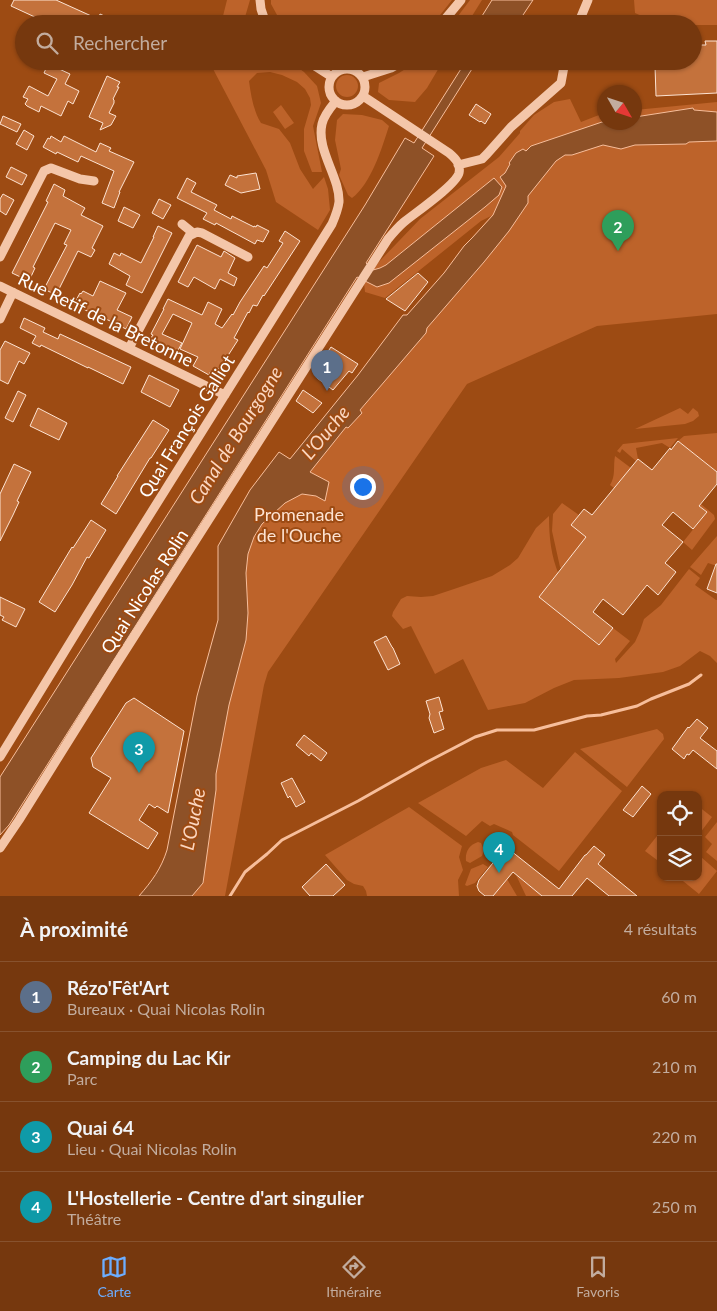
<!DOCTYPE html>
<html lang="fr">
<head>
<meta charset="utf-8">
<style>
	body { margin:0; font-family:Lato,sans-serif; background:#7d431c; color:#f1f3f6 }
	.controls { position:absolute; right:15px; bottom:15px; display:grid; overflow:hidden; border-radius:10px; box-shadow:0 1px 4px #0004 }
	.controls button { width:45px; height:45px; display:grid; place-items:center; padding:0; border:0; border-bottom:1px solid #87522e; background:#76380e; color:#f1f3f6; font:25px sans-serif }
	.compass { position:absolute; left:597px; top:85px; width:45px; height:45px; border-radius:50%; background:#76380e; box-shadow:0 1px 4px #0004; rotate:129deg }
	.you { position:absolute; left:362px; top:486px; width:18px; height:18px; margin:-12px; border:4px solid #fff; border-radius:50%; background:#1a73e8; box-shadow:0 0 0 8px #1a73e833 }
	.badge { display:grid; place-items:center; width:32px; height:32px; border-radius:50%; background:#6cadff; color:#fff; font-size:16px; font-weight:700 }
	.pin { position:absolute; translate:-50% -41px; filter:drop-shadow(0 1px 2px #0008) }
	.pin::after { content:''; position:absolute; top:26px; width:18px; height:15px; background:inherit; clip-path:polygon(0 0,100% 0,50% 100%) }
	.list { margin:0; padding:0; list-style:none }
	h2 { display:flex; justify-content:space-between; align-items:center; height:65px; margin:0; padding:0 20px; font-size:21px }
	h2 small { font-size:16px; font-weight:400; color:#c2ac9e }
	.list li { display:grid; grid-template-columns:32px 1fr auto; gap:15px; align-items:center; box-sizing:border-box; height:70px; padding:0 20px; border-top:1px solid #87522e }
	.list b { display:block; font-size:19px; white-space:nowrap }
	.list p { margin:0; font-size:16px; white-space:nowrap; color:#c2ac9e }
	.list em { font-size:16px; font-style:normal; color:#c2ac9e }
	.icon { flex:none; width:28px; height:28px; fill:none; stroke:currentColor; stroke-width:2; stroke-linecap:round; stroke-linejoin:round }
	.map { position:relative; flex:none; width:717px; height:896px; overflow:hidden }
	.search { position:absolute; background:#76380e; box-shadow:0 1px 4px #0004; left:15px; right:15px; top:15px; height:55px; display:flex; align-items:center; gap:12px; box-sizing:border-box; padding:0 18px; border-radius:28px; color:#c2ac9e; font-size:19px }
	.sheet { height:345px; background:#76380e }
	nav { display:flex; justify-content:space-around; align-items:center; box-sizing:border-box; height:70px; border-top:1px solid #87522e; background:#76380e; font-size:14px; color:#c2ac9e }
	nav a { display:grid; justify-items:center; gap:2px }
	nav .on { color:#6cadff }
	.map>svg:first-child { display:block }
	.green { fill:#bd632a }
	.water { fill:#8e5127; stroke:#f7be9b }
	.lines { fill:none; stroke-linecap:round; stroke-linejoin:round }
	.stream { stroke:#f7be9b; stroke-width:3 }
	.building { fill:#c4723c; stroke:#fde3d2 }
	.minor { stroke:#f4c6a9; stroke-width:9 }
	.labels { text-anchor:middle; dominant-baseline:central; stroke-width:4; stroke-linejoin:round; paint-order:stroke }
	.street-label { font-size:18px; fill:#fff; stroke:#9d4b13 }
	.park-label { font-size:18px; fill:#fde3d2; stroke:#9d4b13 }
	.water-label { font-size:19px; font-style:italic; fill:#fbd7c1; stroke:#9d4b13 }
</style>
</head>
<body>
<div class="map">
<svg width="717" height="896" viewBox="0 0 717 896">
	<rect width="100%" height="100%" fill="#9d4b13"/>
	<path class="green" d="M227,0h23l-7,24h-22z
		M271,0h181l-19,24h-151l-11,-20z
		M470,0h12l-15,24h-15z
		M634,0h83v25h-24v-1h-34l-24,-11z
		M213,61h76l15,11 13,14 4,17 -8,23 9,46h-10l-8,-21v-22l7,-24 -1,-7 -5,-9 -8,-7 -15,-7 -12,-3 -13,1 -8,8c2,14 4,29 12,42l18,6 11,14 10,26 13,20 11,-12 4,12 2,21 -12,20 -42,-28 -10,-32 -54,-103z
		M418,61h25l-16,27 -12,14 -26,-2 -11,-8 1,-9 20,-10z
		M336 86a11 11 0 1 1 22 0a11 11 0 1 1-22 0Z
		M570,99l11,23 18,-7 5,-1v8h30l1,-12 82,-8v212l-120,12 -130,58 -199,288 -4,13 -39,211h-86c13,-15 22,-27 28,-46l30,-154 21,-76v-74l32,-56 29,-38 11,7 68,-84 45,-60h4l37,-42 20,-27 8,-8 19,-22 -10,5 -96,77 -20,-6 -1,-9 11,-17 45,-47 79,-62 21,-24v-2l14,-16 20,-13z
		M281,105l13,18 -9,6 -12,-17z
		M343,114l19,1 20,5 7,6c-7,22 -18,58 -37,72l-4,-3 -9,-20 2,-6 -6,-29 2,-20z
		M680,408l8,6 5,-6 5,4 1,4 -6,5 -8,3 -50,5z
		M717,433v39l-39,-31 6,-5z
		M678,438l-8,10 -8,-5 -26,5 2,11 -2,2 -14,-12 -2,4 -3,-2 6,-7z
		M615,456l16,12 -17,20 -4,-3c6,-9 3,-19 5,-29z
		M695,499l19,16 1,4 -23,31 -9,-8 24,-30 -14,-11z
		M562,503l17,12 -7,10 15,13 -24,31 -3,-2 -8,-36 1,-17z
		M549,516c0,21 2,40 10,59l-6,4 -14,18 59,48 15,-17 17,13 -15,18 1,4 19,-21 5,-11 4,-12 17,-14 28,-36 11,9 -5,7 21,15h1v63l-7,-7 -10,-5 -20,15 -17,6 -44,6 -45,2 -20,8 -29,15 -37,7 -25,-51 -28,15 -24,-48 -8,3 -11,-13 1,-4 8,-13 6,-3 14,1 12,-1 21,-7 38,-13 18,-11 8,-7 18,-30z
		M717,536v30l-9,-3 -7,12 -11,-8z
		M657,729l6,5 1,5 -37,48 -47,-38z
		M575,752l47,39 -63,80 -46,-36 -1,-3 -18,-8 -4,2 -8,-5 -16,15 -48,-33 63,-35 25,-8 37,28z
		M698,806l14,11 -12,16 -2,-1z
		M409,807l53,39 -3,11 4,13 -5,10 1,16h-92l-1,-5 -3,-5 -9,-2 -7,-4 -22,-25z
		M717,822v39l-11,-9 6,-8 -7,-7z
		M661,831v32l-16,-12z
		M478,842l3,1 3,7 -2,6 -12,7 -4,-2c-1,-9 3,-16 12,-19z
		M701,857l16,14 -18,23 -21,-17h20v-17z
		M483,864l5,3 -13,16 -8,3 -2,-1 6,-16z
		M516,875l26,21h-16z
		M507,879l10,17h-24z"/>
	<path class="water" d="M492,0h41l-16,24h-40z
		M466,61h11l-55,87 12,8 -68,107 7,7 7,-2 6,-3 108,-87 8,9 -3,8 -14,12 -96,76 -12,4 -20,-10 -348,548 -9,10v-58l365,-572 40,-67 9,5z
		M693,108l1,2 23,2v29l-28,1 -3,2 -51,1 -14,4 -18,-4 -31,10h-7l-9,6 -28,35v7l-19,28 -25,31 -57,66 -1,5 -66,77 2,3 -14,15 -2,-1 -36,45 19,10 -4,19 -9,-5 -14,-2 -17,9 -23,21 -8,13 -6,17 -2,19 2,40 -2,27 -17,65 -13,69v16l-13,93 -11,13h-53c13,-15 22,-27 28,-46l30,-154 21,-76v-74l32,-56 29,-38 11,7 68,-84 45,-60h4l37,-42 20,-27 8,-8 21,-23 13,-29 -6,-9 5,-4 5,-9 -1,-1 7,-10 7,-4 3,2 5,-5 71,-24h32l1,-5z"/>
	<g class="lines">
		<path class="stream" d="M230,896l15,-24 22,-18 15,-14 76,-39 69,-39 48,-25 22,-7h37l53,-14 14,-1 36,-9 14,-7 38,-15 12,-9"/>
	</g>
	<path class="building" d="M14,0h42l42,19 2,-5 22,10h-72l-39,-18z
		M705,41h12v52l-61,3 -1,-30h18v-5h20v-16h13z
		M49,62l8,4v2l13,6 -5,10 14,7 -6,13 -5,-3 -7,15 -20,-10 -2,6 -12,-6 -2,-2 3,-5 -5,-2 6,-11 19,10 9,-17 -13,-6z
		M107,76l13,6 -3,5h2l-6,12 1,1v3l-5,10 7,3 -5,9 -11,5 3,-7 -14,-6z
		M476,104l15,10 -6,10 -4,-3 -1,1 -11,-7z
		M3,116l18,8 -4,8 -17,-8z
		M24,130l10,6 -7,14 -11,-6z
		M51,136l10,6 3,-6 32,16 4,-9 11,5 -2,3 25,11 -15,30h1l-6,16 -12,-5 12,-32 -33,-15 -3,6 -21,-10 -1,2 -13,-7 5,-9 2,1z
		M11,167l16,8 -5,10 -16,-8z
		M256,173l4,16 -19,4 -16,-8 5,-10 7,3v-2z
		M187,178l9,5 -5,9 26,13 -3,5 17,9 1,-3 22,11v-1l2,1 1,-2 12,6 -6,11 -6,-2 -2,4 -39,-21 -1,2 -12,-6 4,-6 -30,-15z
		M54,184l11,6 -2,6 22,12 -4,7 22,11 -11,22 3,2 -4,7 -13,-6 -22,44 -12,-6 23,-44 -3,-1 7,-14 -16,-7 -22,44 2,1 -6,13 -17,-8 36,-71 -2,-1z
		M3,194l11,6 -8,15 -6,-4v-12z
		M159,199l12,6 -8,14 -11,-6z
		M124,207l16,8 -7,13 -15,-7z
		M158,226l14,7 -30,60 -16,-8 4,-9 -21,-12 5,-11 6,3 1,-3 20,10 13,-26h-1z
		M285,231l15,10 -36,55 -1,-1 -6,11 -4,-1 -4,8 -1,-1 -14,26 4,2 -18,28 -10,4 -1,3 -16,-9 5,-9 -18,-8 12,-26 -19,-9 -11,20 20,9 -5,9 -27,-13 3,-4 -2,-1 13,-25h-1l5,-10 34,16 6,-13 14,7 -7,15 7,4 10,-14 1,1 7,-13 24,-36 3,2 16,-25 -4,-2z
		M197,245l24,12 3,-6 11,7 -7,15 9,5 -3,8 -14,-7 -5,10 -21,-12 -6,10 -10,-5z
		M418,273l10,9 -23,29 -19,-12z
		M100,281l26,12 -9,17 15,7 -6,12 -34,-17 -1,1 -17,-9 6,-11 1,1 2,-3 10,5z
		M24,318l21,10 -2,4 15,7 2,-5 71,33 -8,17 -35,-17v1l-47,-23 -1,2 -8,-4 4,-7 -16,-8z
		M5,341l25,12 -6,11 -5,-3 -11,23 -8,-4v-30z
		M331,347l27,17 -6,9 -3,-2 -16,19 -16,-12 14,-18 -6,-4z
		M149,375l30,15 -9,17 -29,-15z
		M303,390l19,13 -9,10 -17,-12z
		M18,391l8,4 -13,27 -8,-4z
		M38,408l29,15 -8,17 -29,-14z
		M153,420l16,10 -18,28h-1l-34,56 -15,-10 17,-28h-1z
		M678,441l39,31v12l-18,22 8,6 -14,17 -20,-17 -11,13 21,17 -18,21 11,9 -18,23 -11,-10 -24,30 -20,-16 -10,13 20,16 -14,17 -60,-48 47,-60 -15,-12 13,-16 8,6 46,-56 14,11 18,-22 1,2z
		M14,464l17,8 -14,29 2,1 -6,13 -13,26v-47z
		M91,520l15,10 -17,28 -2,-1 -15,28 -17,27 -16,-10 33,-55 1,1z
		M716,564h1v29l-10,-4z
		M0,597l25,12 -9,18 -14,-7 2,-3 -4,-2z
		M386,636l6,11 1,1 7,16 -12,6 -14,-28z
		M439,697l4,14 -4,1 5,17 -10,4 -5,-15 1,-4 -4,-13z
		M134,698l50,33 -16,82 -11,-7 -2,2 -6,-4 -10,16 19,13 -10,16 -59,-36 22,-35 -18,-11 -2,-9 35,-55z
		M697,719l11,9 -8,10 17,13v18l-24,-19 -4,5 -2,-1 -3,5 -12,-10 16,-22 1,1z
		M304,735l23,18 -6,8 -10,-8 -2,3 -13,-11z
		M292,778l13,24 -9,5 -6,-11 -2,2 -7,-15z
		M642,786l9,8 -18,23 -10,-7z
		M594,846l11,9 -7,9 39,32h-28l-22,-18 -15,18h-30l-29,-24 -20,24h-8l-6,-5 -2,-5 2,-6 27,-33 53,42 26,-34h1z
		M326,864l19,21 -12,11h-23l-8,-9z"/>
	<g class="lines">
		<path class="minor" d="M260,0l1,9 5,15
			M441,24l20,-24
			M578,24l10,-24
			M307,61l25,16
			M329 87a18 18 0 1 1 36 0a18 18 0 1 1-36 0Z
			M363,77l28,-9 12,-7
			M458,165l24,-6 5,-5 24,-27 50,-44 4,-22
			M182,224l11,9
			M0,257l44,-86 7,-3 29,11 14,2
			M0,286l225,109
			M0,319l13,-27
			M129,348l60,-112 8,-4 5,1 46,24
			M0,757l90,-147 242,-386c3,-7 6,-14 7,-22 1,-25 -23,-52 -17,-78 2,-9 9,-17 14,-23
			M0,848l19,-28 95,-152 274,-429c5,-6 10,-12 16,-17 11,-9 52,-37 55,-49 2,-9 -4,-15 -10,-20l-86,-57"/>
	</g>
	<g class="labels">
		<g class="street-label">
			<text transform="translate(106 319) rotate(26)">Rue Retif de la Bretonne</text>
			<text transform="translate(186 426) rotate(-58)">Quai François Galliot</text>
			<text transform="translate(144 591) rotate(-57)">Quai Nicolas Rolin</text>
		</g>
		<g class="park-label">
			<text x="299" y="514">Promenade<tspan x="299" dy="21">de l'Ouche</tspan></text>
		</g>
		<g class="water-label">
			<text transform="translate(325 432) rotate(-50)">L'Ouche</text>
			<text transform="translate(235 435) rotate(-58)">Canal de Bourgogne</text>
			<text transform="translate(192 819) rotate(-79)">L'Ouche</text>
		</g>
	</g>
</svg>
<div class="controls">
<button><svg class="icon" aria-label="locate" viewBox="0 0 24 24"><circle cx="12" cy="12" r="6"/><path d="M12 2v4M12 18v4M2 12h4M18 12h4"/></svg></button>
<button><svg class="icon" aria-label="layers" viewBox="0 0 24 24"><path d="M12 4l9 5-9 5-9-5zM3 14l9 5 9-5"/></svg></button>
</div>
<svg class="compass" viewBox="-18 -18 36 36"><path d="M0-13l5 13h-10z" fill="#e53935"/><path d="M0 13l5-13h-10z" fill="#c2ac9e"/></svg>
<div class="you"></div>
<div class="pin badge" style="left:327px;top:391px;background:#5c6f8a">1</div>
<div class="pin badge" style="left:618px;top:251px;background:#2e9e5b">2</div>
<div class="pin badge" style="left:139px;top:773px;background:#0f9aa8">3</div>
<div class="pin badge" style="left:499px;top:873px;background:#0f9aa8">4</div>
<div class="search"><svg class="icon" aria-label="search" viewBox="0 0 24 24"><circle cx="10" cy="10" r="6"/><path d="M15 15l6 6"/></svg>Rechercher</div>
</div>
<section class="sheet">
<h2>À proximité<small>4 résultats</small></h2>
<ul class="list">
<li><span class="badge" style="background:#5c6f8a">1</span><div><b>Rézo'Fêt'Art</b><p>Bureaux · Quai Nicolas Rolin</p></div><em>60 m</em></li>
<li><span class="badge" style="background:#2e9e5b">2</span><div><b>Camping du Lac Kir</b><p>Parc</p></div><em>210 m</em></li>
<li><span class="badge" style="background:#0f9aa8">3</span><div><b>Quai 64</b><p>Lieu · Quai Nicolas Rolin</p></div><em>220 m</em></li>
<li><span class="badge" style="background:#0f9aa8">4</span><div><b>L'Hostellerie - Centre d'art singulier</b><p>Théâtre</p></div><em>250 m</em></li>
</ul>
</section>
<nav>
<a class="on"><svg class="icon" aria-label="map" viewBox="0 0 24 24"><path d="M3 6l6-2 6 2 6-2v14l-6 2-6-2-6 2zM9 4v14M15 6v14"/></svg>Carte</a>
<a><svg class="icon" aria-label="directions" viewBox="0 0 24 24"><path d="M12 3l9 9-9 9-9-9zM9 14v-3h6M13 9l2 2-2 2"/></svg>Itinéraire</a>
<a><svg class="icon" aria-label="saved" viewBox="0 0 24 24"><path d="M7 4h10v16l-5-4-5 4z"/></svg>Favoris</a>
</nav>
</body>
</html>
